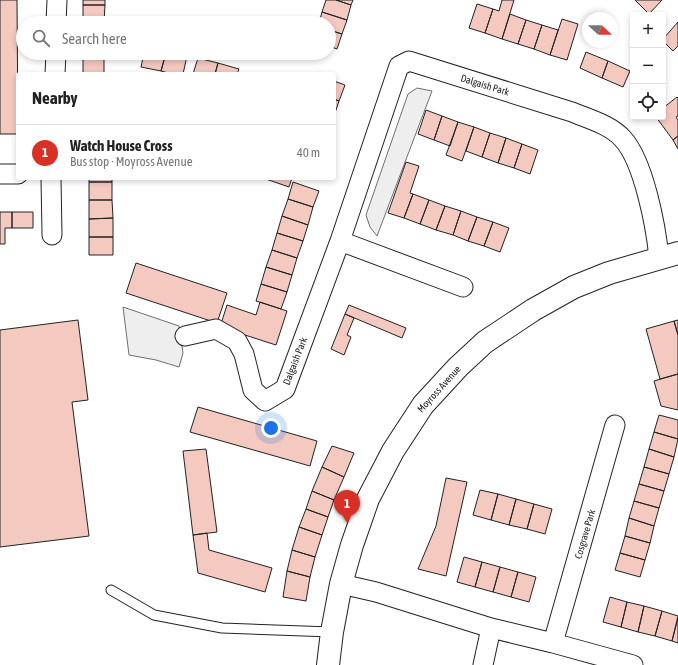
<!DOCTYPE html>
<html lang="en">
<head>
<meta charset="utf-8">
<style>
	body { margin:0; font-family:"Asap Condensed",sans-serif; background:#f6f6f6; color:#222 }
	.controls { position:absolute; right:12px; top:12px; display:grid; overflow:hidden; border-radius:4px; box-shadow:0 2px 6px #0003 }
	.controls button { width:36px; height:36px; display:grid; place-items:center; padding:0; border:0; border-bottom:1px solid #e0e0e0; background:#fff; color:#222; font:20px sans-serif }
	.compass { position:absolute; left:582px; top:12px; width:36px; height:36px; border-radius:50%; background:#fff; box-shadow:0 2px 6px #0003; rotate:112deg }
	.you { position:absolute; left:271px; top:428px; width:14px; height:14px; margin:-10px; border:3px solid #fff; border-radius:50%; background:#1a73e8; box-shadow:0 0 0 6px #1a73e833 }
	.badge { display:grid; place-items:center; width:26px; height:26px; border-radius:50%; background:#d93025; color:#fff; font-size:13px; font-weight:700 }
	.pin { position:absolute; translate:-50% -33px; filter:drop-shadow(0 1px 2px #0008) }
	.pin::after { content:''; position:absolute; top:21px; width:14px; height:12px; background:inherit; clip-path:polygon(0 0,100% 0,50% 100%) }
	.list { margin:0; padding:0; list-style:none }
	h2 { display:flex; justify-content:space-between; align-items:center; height:52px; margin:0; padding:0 16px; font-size:17px }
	h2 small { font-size:13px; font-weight:400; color:#767676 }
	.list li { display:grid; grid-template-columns:26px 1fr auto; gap:12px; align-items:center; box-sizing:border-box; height:56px; padding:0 16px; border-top:1px solid #e0e0e0 }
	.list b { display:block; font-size:15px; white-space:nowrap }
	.list p { margin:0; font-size:13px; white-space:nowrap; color:#767676 }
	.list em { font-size:13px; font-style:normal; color:#767676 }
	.icon { flex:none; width:22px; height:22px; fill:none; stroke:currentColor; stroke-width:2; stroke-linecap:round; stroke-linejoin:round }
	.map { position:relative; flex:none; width:678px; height:665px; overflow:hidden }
	.search { position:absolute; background:#fff; box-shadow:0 2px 6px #0003; left:16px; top:16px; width:320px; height:44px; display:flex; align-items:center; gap:10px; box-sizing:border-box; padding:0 14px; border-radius:22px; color:#767676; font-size:15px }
	.panel { position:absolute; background:#fff; box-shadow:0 2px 6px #0003; left:16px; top:72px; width:320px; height:108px; border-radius:4px }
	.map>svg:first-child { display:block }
	.green { fill:#eee; stroke:#6f6f6f }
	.building { fill:#f3c9c0; stroke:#222 }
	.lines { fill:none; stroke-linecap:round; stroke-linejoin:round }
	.service-casing { stroke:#222; stroke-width:11 }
	.minor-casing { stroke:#222; stroke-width:21 }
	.tertiary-casing { stroke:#222; stroke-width:24 }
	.service { stroke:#fff; stroke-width:9 }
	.minor { stroke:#fff; stroke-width:19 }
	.tertiary { stroke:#fff; stroke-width:22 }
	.labels { text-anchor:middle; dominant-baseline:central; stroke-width:3; stroke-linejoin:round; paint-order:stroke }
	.street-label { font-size:10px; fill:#222; stroke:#fff }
</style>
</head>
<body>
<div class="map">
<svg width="678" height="665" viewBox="0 0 678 665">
	<rect width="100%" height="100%" fill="#fff"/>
	<path class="green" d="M417,88l15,3 -55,145 -7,-9 -4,-12 42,-121z
		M123,307l56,19 4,27 -4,14 -23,-7 -27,-5z"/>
	<path class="building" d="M0,0h17l1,134h-18z
		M83,0h22v5h-22z
		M326,0h10l15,5 -4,15 -25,-8z
		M336,0h17l-2,5z
		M502,0h12l-12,39 -17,-6 8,-24 6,2z
		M635,0h27l-13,14z
		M477,4l16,5 -8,24 -16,-5z
		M83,5h22l-1,18h-21z
		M322,12l25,8 -5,14 -13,-4v-7h-10z
		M510,14l16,6 -8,24 -16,-5z
		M562,19l16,5 -11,36 -17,-5z
		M526,20l16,5 -8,24 -16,-5z
		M678,22v24l-5,5 -10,-10v-2z
		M542,25l16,5 -8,25 -16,-6z
		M329,30l13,4 -5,15 -8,-3z
		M586,52l22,9 -6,17 -22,-10z
		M83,53h21v4h-21z
		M144,53h22l-5,18 -20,-4z
		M166,53h8l13,3 -4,18h-11l-11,-3z
		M83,57h21v17h-21z
		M198,58l20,5 -3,11h-22z
		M608,61l22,10 -7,16 -21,-9z
		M218,63l21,6 -2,5h-22z
		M334,81l11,4 -6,16 -5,-2z
		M677,97l1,1v18l-2,1 2,3v16l-5,4 -17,-23h7v-9z
		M334,99l5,2 -5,15z
		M426,110l16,6 -8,24 -16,-6z
		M442,116l16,6 -8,24 -16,-6z
		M458,122l16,5 -12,34 -16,-6z
		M474,127l16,6 -8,24 -16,-6z
		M490,133l16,5 -8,25 -16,-6z
		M678,136v13l-5,-9z
		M506,138l16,6 -8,24 -16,-5z
		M522,144l16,6 -8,24 -16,-6z
		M406,162l13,4 -9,27 3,1 -9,24 -16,-5z
		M89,178h23v4h-23z
		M263,178h29l-3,9z
		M89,182h23v18h-23z
		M293,182l26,9 -6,16 -25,-8z
		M413,194l16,6 -9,24 -16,-6z
		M288,199l25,8 -5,18 -26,-9z
		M89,200h23l1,18 -24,1z
		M429,200l16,6 -9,24 -16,-6z
		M445,206l16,5 -8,24 -17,-5z
		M461,211l16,6 -9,24 -15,-6z
		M0,212h12v16h-7v16h-5z
		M12,212h21v16h-21z
		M282,216l26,9 -5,16 -26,-8z
		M477,217l16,5 -9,24 -16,-5z
		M113,218v19h-24v-18z
		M493,222l16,6 -9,24 -16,-6z
		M277,233l26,8 -6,17 -25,-8z
		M89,237h24v18h-24z
		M272,250l25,8 -5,17 -26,-8z
		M136,263l91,30 -10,30 -91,-30z
		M266,267l26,8 -5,17 -26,-8z
		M261,284l26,8 -6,17 -25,-8z
		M260,302l27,9 -11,34 -56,-18 7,-22 29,10z
		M349,305l57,23 -4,10 -57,-24z
		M345,314l9,4 -7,17 4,2 -7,18 -13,-6z
		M78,320l10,80 -16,2 17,134 -89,11v-217z
		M678,320v15l-4,-14z
		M674,321l4,14v39l-18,5 -14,-50z
		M678,374v36l-17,-4 -7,-25z
		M198,407l119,34 -7,25 -120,-34z
		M659,415l19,5v19l-24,-7z
		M654,432l24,7 -4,18 -25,-8z
		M332,446l22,7 -10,24 -22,-10z
		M206,449l11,83 -24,3 -10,-84z
		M649,449l25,8 -5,17 -25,-7z
		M322,467l22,10 -10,23 -22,-9z
		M644,467l25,7 -5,17 -25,-7z
		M446,478l21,4 -21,94 -28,-7 18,-43z
		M639,484l25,7 -5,17 -25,-7z
		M480,490l18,4 -7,26 -18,-5z
		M312,491l22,9 -6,17 -22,-8z
		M498,494l18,5 -7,26 -18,-5z
		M516,499l18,5 -7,25 -18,-4z
		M634,501l25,7 -5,18 -25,-8z
		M534,504l18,5 -7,25 -18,-5z
		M306,509l22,8 -6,18 -23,-8z
		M629,518l25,8 -4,17 -25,-7z
		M299,527l23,8 -7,22 -23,-7z
		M207,533l2,17 63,18 -7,24 -67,-19 -5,-38z
		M625,536l25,7 -5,17 -25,-7z
		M292,550l23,7 -5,20 -23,-6z
		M620,553l25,7 -5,17 -25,-7z
		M464,557l18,5 -7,25 -18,-5z
		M482,562l18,5 -7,25 -18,-5z
		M500,567l18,5 -7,25 -18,-5z
		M287,571l23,6 -4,24 -23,-4z
		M518,572l18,5 -7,25 -18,-5z
		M610,597l17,5 -6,25 -18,-5z
		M627,602l17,4 -6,26 -17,-5z
		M644,606l18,5 -7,25 -17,-4z
		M662,611l16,5 -6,25 -17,-5z
		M678,618v25l-6,-2z"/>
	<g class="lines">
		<g class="service-casing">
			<path id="service" d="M111,590l43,25 68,13 110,4"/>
		</g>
		<g class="minor-casing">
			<path id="minor" d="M56,23l1,-23
				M55,74l1,-21
				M0,174h18
				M51,178l1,57
				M463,287l-123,-46 59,-175 10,-5 163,51c17,7 39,13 51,27 21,23 33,88 36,119
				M185,336l31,-7 21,12 7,13 9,36 12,11 20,-12 55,-148
				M341,584l35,8 115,36 62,15 80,22
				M553,643l62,-218
				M483,665l8,-37"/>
		</g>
		<g class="tertiary-casing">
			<path id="tertiary" d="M328,665l4,-33 9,-48 11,-39 16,-46 25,-48 30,-46 35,-38 27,-25 48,-32 41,-23 35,-14 69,-20"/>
		</g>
		<use href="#service" class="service"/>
		<use href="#minor" class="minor"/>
		<use href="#tertiary" class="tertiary"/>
	</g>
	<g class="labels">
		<g class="street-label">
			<text transform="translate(485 85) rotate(17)">Dalgaish Park</text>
			<text transform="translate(295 361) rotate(-69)">Dalgaish Park</text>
			<text transform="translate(439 389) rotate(-48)">Moyross Avenue</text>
			<text transform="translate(585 534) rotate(-74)">Cosgrave Park</text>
		</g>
	</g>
</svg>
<div class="controls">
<button>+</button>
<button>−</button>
<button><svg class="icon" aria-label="locate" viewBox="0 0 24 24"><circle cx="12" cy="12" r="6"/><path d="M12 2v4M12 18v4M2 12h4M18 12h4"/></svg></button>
</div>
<svg class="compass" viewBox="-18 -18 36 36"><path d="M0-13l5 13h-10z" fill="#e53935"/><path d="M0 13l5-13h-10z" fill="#767676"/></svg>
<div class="you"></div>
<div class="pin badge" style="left:347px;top:523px">1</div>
<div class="search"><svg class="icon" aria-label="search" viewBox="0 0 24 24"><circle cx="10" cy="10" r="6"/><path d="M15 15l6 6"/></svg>Search here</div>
<section class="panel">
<h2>Nearby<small></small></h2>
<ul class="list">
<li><span class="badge">1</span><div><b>Watch House Cross</b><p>Bus stop · Moyross Avenue</p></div><em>40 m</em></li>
</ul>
</section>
</div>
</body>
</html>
